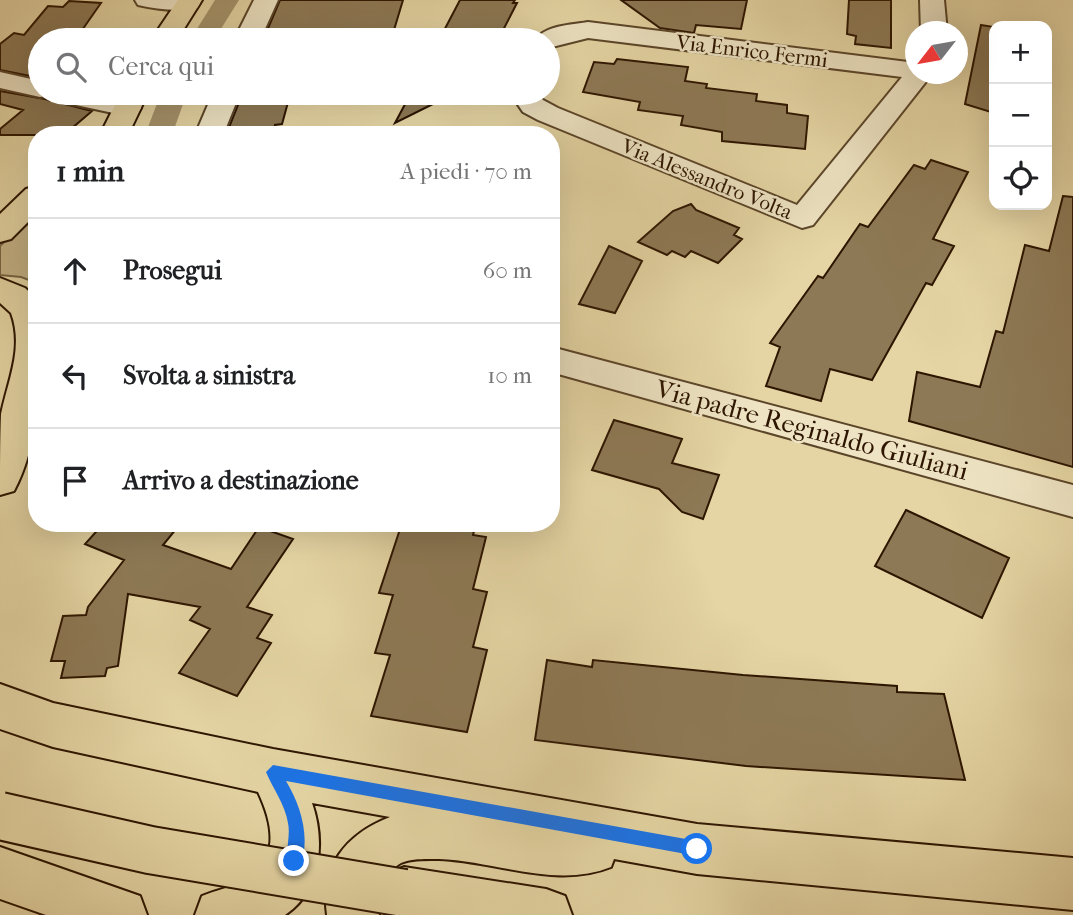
<!DOCTYPE html>
<html lang="it">
<head>
<meta charset="utf-8">
<style>
	body { margin:0; font-family:"IM FELL French Canon",serif; background:#f6f6f6; color:#202124 }
	.controls { position:absolute; right:21px; top:21px; display:grid; overflow:hidden; border-radius:14px; box-shadow:0 7px 28px #0002 }
	.controls button { width:63px; height:63px; display:grid; place-items:center; padding:0; border:0; border-bottom:2px solid #e0e0e0; background:#fff; color:#202124; font:35px sans-serif }
	.compass { position:absolute; left:905px; top:21px; width:63px; height:63px; border-radius:50%; background:#fff; box-shadow:0 7px 28px #0002; rotate:239deg }
	.stop { position:absolute; width:21px; height:21px; margin:-16px; border:5px solid #1a73e8; border-radius:50%; background:#fff }
	.stop.end { background:#1a73e8; border-color:#fff; box-shadow:0 2px 7px #0008 }
	.list { margin:0; padding:0; list-style:none }
	h2 { display:flex; justify-content:space-between; align-items:center; height:91px; margin:0; padding:0 28px; font-size:30px }
	h2 small { font-size:23px; font-weight:400; color:#757577 }
	.list li { display:grid; grid-template-columns:46px 1fr auto; gap:21px; align-items:center; box-sizing:border-box; height:105px; padding:0 28px; border-top:2px solid #e0e0e0 }
	.list b { display:block; font-size:26px; white-space:nowrap }
	.list em { font-size:23px; font-style:normal; color:#757577 }
	.icon { flex:none; width:38px; height:38px; fill:none; stroke:currentColor; stroke-width:2; stroke-linecap:round; stroke-linejoin:round }
	.map { position:relative; flex:none; width:1073px; height:915px; overflow:hidden }
	.search { position:absolute; background:#fff; box-shadow:0 7px 28px #0002; left:28px; top:28px; width:532px; height:77px; display:flex; align-items:center; gap:18px; box-sizing:border-box; padding:0 24px; border-radius:38px; color:#757577; font-size:26px }
	.panel { position:absolute; background:#fff; box-shadow:0 7px 28px #0002; left:28px; top:126px; width:532px; height:406px; border-radius:28px }
	.map>svg:first-child { display:block }
	.green { fill:#c6b488; stroke:#7a6444; stroke-width:2 }
	.lines { fill:none; stroke-linecap:round; stroke-linejoin:round }
	.canal { fill:#a6946c; fill-rule:evenodd }
	.building { fill:#8d7955; stroke:#2d1500; stroke-width:2 }
	.minor-casing { stroke:#5b4529; stroke-width:4 }
	.major-casing { stroke:#2d1500; stroke-width:4 }
	.minor { fill:#eee4c4; fill-rule:evenodd }
	.major { fill:#e5d5a4; fill-rule:evenodd }
	.major-bridge-casing { stroke:#2d1500; stroke-width:50; stroke-linecap:butt }
	.major-bridge { stroke:#e5d5a4; stroke-width:46 }
	.route { fill:#1a73e8 }
	.labels { text-anchor:middle; dominant-baseline:central; stroke-width:5; stroke-linejoin:round; paint-order:stroke }
	.far-street-label { font-size:21px; fill:#2d1500; stroke:#eee4c4 }
	.street-label { font-size:26px; fill:#2d1500; stroke:#eee4c4 }
</style>
</head>
<body>
<div class="map">
<svg width="1073" height="915" viewBox="0 0 1073 915">
	<rect width="100%" height="100%" fill="#e5d5a4"/>
	<filter id="stains"><feTurbulence type="fractalNoise" baseFrequency=".00286" numOctaves="4"/><feColorMatrix values="0 0 0 0 .2 0 0 0 0 .09 0 0 0 0 .02 0 0 0 .5 -.17"/></filter>
	<radialGradient id="worn" r=".72"><stop offset=".6" stop-color="#630" stop-opacity="0"/><stop offset="1" stop-color="#630" stop-opacity=".3"/></radialGradient>
	<path class="green" d="M37,209v74l-16,-6 -21,-2v-29z"/>
	<g class="lines">
		<path class="canal" d="M215,0h24l-25,40h-24z
			M161,93h26l-15,42h-27z"/>
	</g>
	<path class="building" d="M280,0h123l-12,40h-128z
		M460,0h55l-2,3h4l-19,37h-59z
		M621,0h126l-6,29 -45,-4 -2,8 -34,-5z
		M849,0h42v48l-36,-4 1,-8 -9,-2z
		M69,1l32,2 -21,30 -19,-1 -9,8h-12v38l-40,-8v-26l14,-11 10,2 24,-29 15,1z
		M981,25l13,2v86l-29,-9z
		M617,59l71,8 -3,14 22,3 -1,4 51,6 -1,7 31,4v8l21,3 -3,33 -83,-8v-9l-41,-7 2,-9 -45,-6 2,-8 -57,-10 11,-30 20,2z
		M0,91l45,8 47,12 -28,24h-64v-6l23,-19 -23,-6z
		M411,93h44l-60,30z
		M242,95h48l-8,29 -7,1 -2,10h-47z
		M931,160l37,12 -35,67 21,7 -22,39 -6,-2 -54,97 -42,-11 -9,32 -55,-15 14,-39 -10,-4 48,-67 5,2 37,-54 8,3 46,-62 11,4z
		M1063,196l10,1v270l-164,-46 8,-49 63,15 16,-56 7,2 22,-88 24,6z
		M691,204l5,6 43,18 -5,7 8,4 -24,24 -27,-12 -6,6 -13,-6 -5,4 -29,-13 35,-31z
		M609,246l33,15 -27,52 -36,-9z
		M614,420l68,19 -10,24 47,12 -16,44 -21,-7 -23,-23 -67,-19z
		M906,510l103,48 -27,60 -107,-52z
		M104,523h77l-18,22 68,24 28,-42 34,12 -46,68 25,8 -15,23 14,5 -34,53 -58,-23 31,-44 -20,-9 10,-13 -72,-13 -10,72 -11,2 -2,8 -44,2 4,-17h-14l12,-45 23,-1 2,-8 36,-47 -39,-16z
		M402,523h74l-3,12 13,2 -13,52 14,3 -14,55 14,3 -20,82 -96,-16 19,-61 -15,-2 18,-58 -14,-2z
		M547,660l45,7 1,-7 150,15 154,11v6l47,2 21,86 -219,-14 -211,-26z"/>
	<g class="lines">
		<g class="minor-casing">
			<path id="minor" d="M135,0h63l2,3 -3,5c-18,4 -41,1 -59,-3z
				M254,0h24l-18,40h-26z
				M920,0h24l3,32h-26z
				M588,22l328,41v11h16l-119,151 -11,3 -264,-108 -15,-8 -13,-19h27l6,7 15,8 239,97 105,-128 -314,-39 -40,10v-8h-13c11,-15 36,-15 53,-18z
				M0,72l40,9v12h55l42,9 4,6 -4,6 -10,2 -79,-17 -2,-3 -6,1 -40,-9z
				M213,93h27l-17,42h-28z
				M551,347l522,138v32l-522,-145z"/>
		</g>
		<g class="major-casing">
			<path id="major" d="M178,0h24l-25,40h-26z
				M121,93h27l-20,42h-28z
				M37,186v27l-26,26 -11,3v-28l26,-25z
				M0,278l25,10 12,11c0,64 8,134 -23,192l-14,4c0,-25 0,-56 1,-81 7,-34 23,-66 10,-101l-11,-10z
				M0,684l53,19 220,46 424,75 376,34v52l-376,-36 -83,-15 -3,8c-54,22 -116,-6 -172,-8 -11,0 -28,-1 -38,4 -4,2 -9,7 -12,10l15,-6 142,22 19,7 7,19h-178l-8,-4 -8,-18 7,-16c-10,11 -8,24 -6,38h-52c-7,-49 19,-81 63,-98l-78,-14c13,37 10,88 -27,112h-90l7,-19c12,-5 26,-8 37,-13 42,-19 35,-57 19,-91l-205,-45 -53,-18z
				M0,847l140,49 7,19h-101l-46,-16z"/>
		</g>
		<use href="#minor" class="minor"/>
		<use href="#major" class="major"/>
		<g class="major-bridge-casing">
			<path id="major-bridge" d="M0,816l150,34 254,43"/>
		</g>
		<use href="#major-bridge" class="major-bridge"/>
	</g>
	<path class="route" d="M273,765l424,76 5,2 2,6 -2,5 -5,2 -411,-75c15,25 25,57 14,86l-6,2 -5,-2c-5,-13 2,-30 -1,-44 -3,-19 -15,-34 -22,-51z"/>
	<g class="labels">
		<g class="far-street-label">
			<text transform="translate(752 51) rotate(7)">Via Enrico Fermi</text>
			<text transform="translate(707 179) rotate(22)">Via Alessandro Volta</text>
		</g>
		<g class="street-label">
			<text transform="translate(812 430) rotate(15)">Via padre Reginaldo Giuliani</text>
		</g>
	</g>
	<rect width="100%" height="100%" filter="url(#stains)"/>
	<rect width="100%" height="100%" fill="url(#worn)"/>
</svg>
<div class="controls">
<button>+</button>
<button>−</button>
<button><svg class="icon" aria-label="locate" viewBox="0 0 24 24"><circle cx="12" cy="12" r="6"/><path d="M12 2v4M12 18v4M2 12h4M18 12h4"/></svg></button>
</div>
<svg class="compass" viewBox="-18 -18 36 36"><path d="M0-13l5 13h-10z" fill="#e53935"/><path d="M0 13l5-13h-10z" fill="#757577"/></svg>
<div class="stop" style="left:697px;top:849px"></div>
<div class="stop end" style="left:294px;top:861px"></div>
<div class="search"><svg class="icon" aria-label="search" viewBox="0 0 24 24"><circle cx="10" cy="10" r="6"/><path d="M15 15l6 6"/></svg>Cerca qui</div>
<section class="panel">
<h2>1 min<small>A piedi · 70 m</small></h2>
<ul class="list">
<li><svg class="icon" aria-label="ahead" viewBox="0 0 24 24"><path d="M12 20V5M6 11l6-6 6 6"/></svg><div><b>Prosegui</b></div><em>60 m</em></li>
<li><svg class="icon" aria-label="left" viewBox="0 0 24 24"><path d="M17 20v-9H6M10 6l-5 5 5 5"/></svg><div><b>Svolta a sinistra</b></div><em>10 m</em></li>
<li><svg class="icon" aria-label="arrive" viewBox="0 0 24 24"><path d="M6 21V4h12l-3 4 3 4H6"/></svg><div><b>Arrivo a destinazione</b></div></li>
</ul>
</section>
</div>
</body>
</html>
